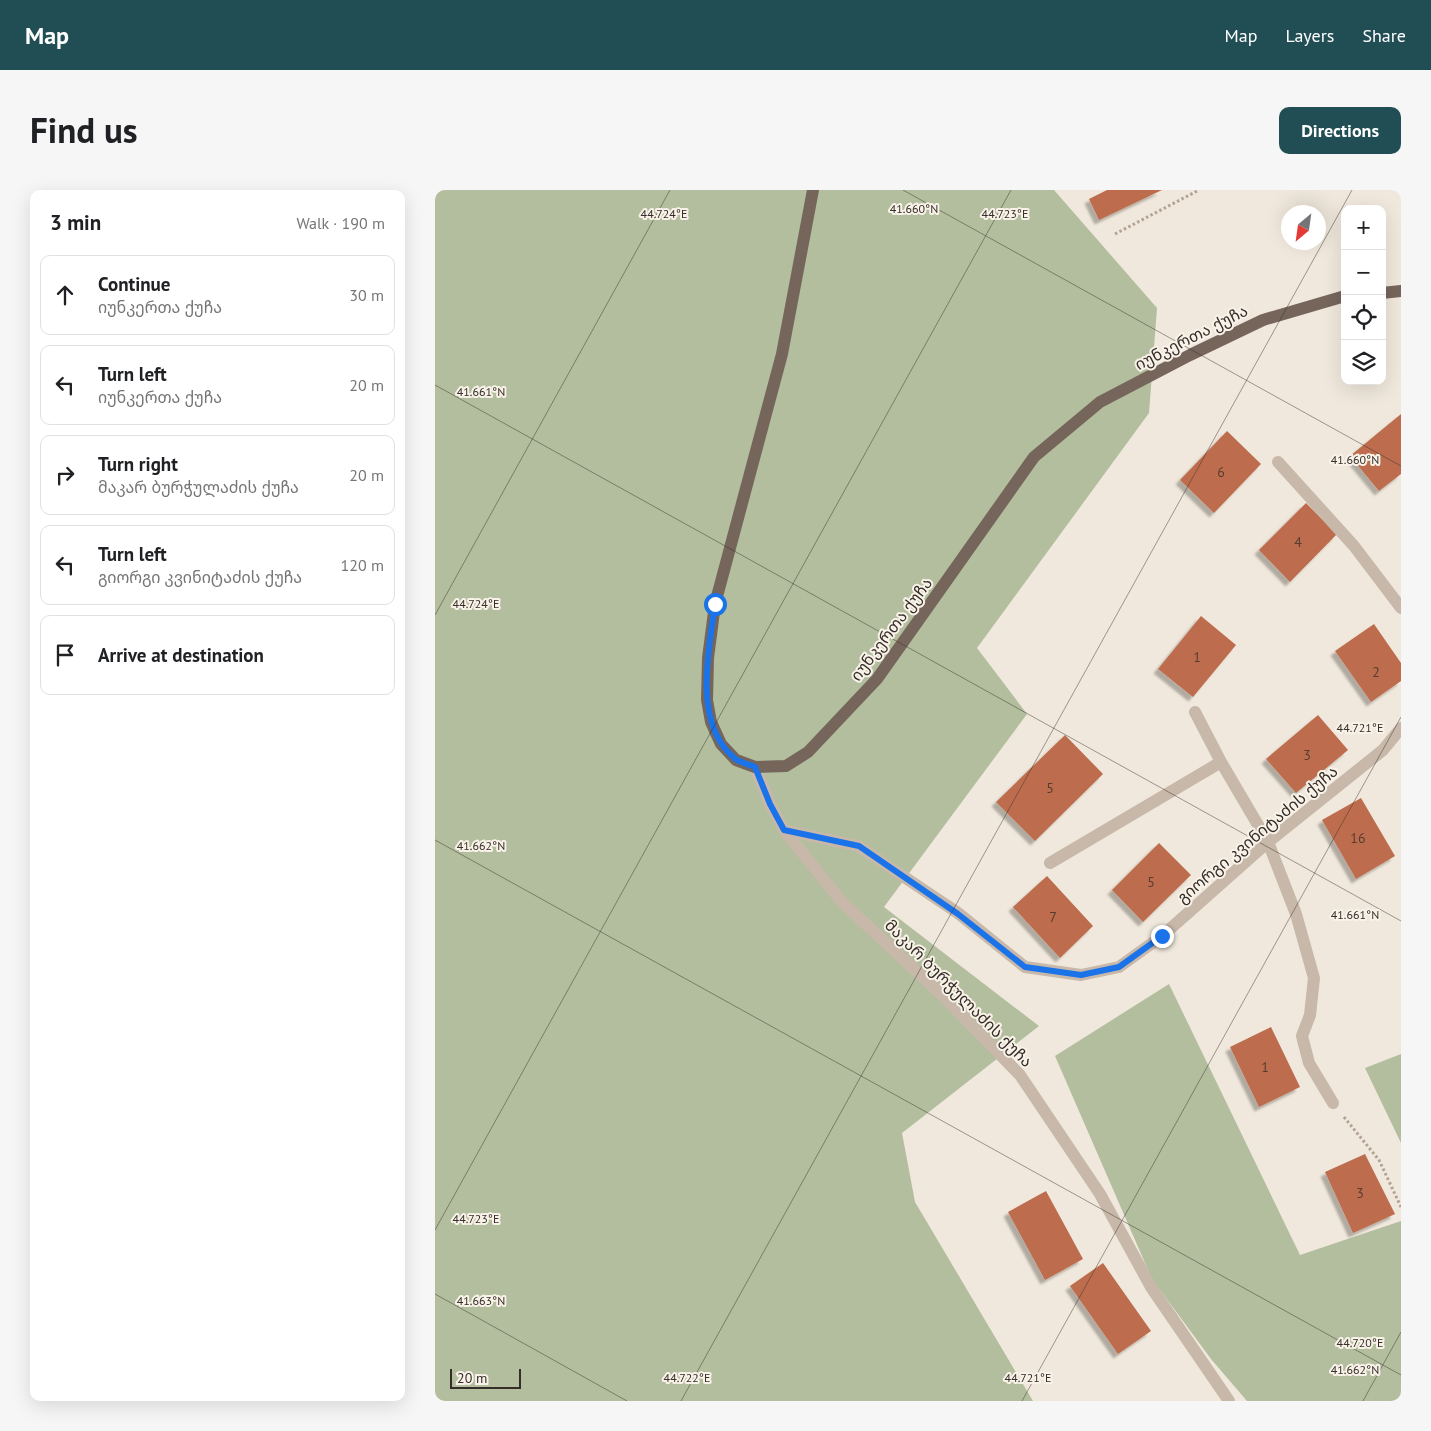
<!DOCTYPE html>
<html lang="en">
<head>
<meta charset="utf-8">
<style>
	body { margin:0; font-family:"PT Sans","Noto Sans Georgian",sans-serif; background:#f6f6f6; color:#202124 }
	.controls { position:absolute; right:15px; top:15px; display:grid; overflow:hidden; border-radius:10px; box-shadow:0 5px 20px #0002 }
	.controls button { width:45px; height:45px; display:grid; place-items:center; padding:0; border:0; border-bottom:1px solid #e0e0e0; background:#fff; color:#202124; font:25px sans-serif }
	.compass { position:absolute; left:846px; top:15px; width:45px; height:45px; border-radius:50%; background:#fff; box-shadow:0 5px 20px #0002; rotate:209deg }
	.scale { position:absolute; left:15px; bottom:12px; width:71px; box-sizing:border-box; padding-left:5px; border:2px solid #352d28; border-top:0; font-size:14px; line-height:18px; white-space:nowrap; color:#352d28; -webkit-text-stroke:4px #f8f2e8; paint-order:stroke }
	.stop { position:absolute; width:15px; height:15px; margin:-11px; border:4px solid #1a73e8; border-radius:50%; background:#fff }
	.stop.end { background:#1a73e8; border-color:#fff; box-shadow:0 1px 5px #0008 }
	.list { margin:0; padding:0; list-style:none }
	h2 { display:flex; justify-content:space-between; align-items:center; height:65px; margin:0; padding:0 20px; font-size:21px }
	h2 small { font-size:16px; font-weight:400; color:#757577 }
	.list li { display:grid; grid-template-columns:32px 1fr auto; gap:15px; align-items:center; box-sizing:border-box; height:80px; margin:0 10px 10px; padding:0 10px; border:1px solid #e0e0e0; border-radius:10px }
	.list b { display:block; font-size:19px; white-space:nowrap }
	.list p { margin:0; font-size:16px; white-space:nowrap; color:#757577 }
	.list em { font-size:16px; font-style:normal; color:#757577 }
	.icon { flex:none; width:28px; height:28px; fill:none; stroke:currentColor; stroke-width:2; stroke-linecap:round; stroke-linejoin:round }
	.map { position:relative; flex:none; width:966px; height:1211px; overflow:hidden; border-radius:10px }
	header { display:flex; align-items:center; gap:30px; box-sizing:border-box; height:70px; padding:0 25px; background:#214e54; color:#fff }
	header strong { font-size:24px }
	nav { display:flex; gap:28px; margin-inline-start:auto; font-size:18px }
	.intro { display:flex; align-items:center; justify-content:space-between; box-sizing:border-box; height:120px; padding:0 30px }
	h1 { margin:0; font-size:35px }
	.button { padding:12px 22px; border-radius:10px; background:#214e54; color:#fff; font-size:18px; font-weight:700 }
	main { display:flex; gap:30px; padding:0 30px }
	aside { flex:1; background:#fff; border-radius:10px; box-shadow:0 5px 20px #0002 }
	.map>svg:first-child { display:block }
	.green { fill:#b2be9d }
	.building { fill:#bd6d4d; filter:url(#shadow) }
	.lines { fill:none; stroke-linecap:round; stroke-linejoin:round }
	.path { stroke:#b3a293; stroke-width:3; stroke-dasharray:2.5 2.5; stroke-linecap:butt }
	.minor { stroke:#c7b8a9; stroke-width:12 }
	.major { stroke:#76655b; stroke-width:12 }
	.route { stroke:#1a73e8; stroke-width:6 }
	.ticks { fill:none; stroke:#352d28; stroke-width:1; stroke-opacity:0.45 }
	.labels { text-anchor:middle; dominant-baseline:central; stroke-width:4; stroke-linejoin:round; paint-order:stroke }
	.number-label { font-size:14px; fill:#573d31 }
	.street-label { font-size:16px; fill:#352d28; stroke:#f8f2e8 }
	.ticks-label { font-size:12px; text-anchor:middle; fill:#352d28; stroke:#f8f2e8; stroke-width:4; stroke-linejoin:round; paint-order:stroke }
</style>
</head>
<body>
<header>
<strong>Map</strong>
<nav><a>Map</a><a>Layers</a><a>Share</a></nav>
</header>
<div class="intro"><h1>Find us</h1><a class="button">Directions</a></div>
<main>
<aside>
<h2>3 min<small>Walk · 190 m</small></h2>
<ul class="list">
<li><svg class="icon" aria-label="ahead" viewBox="0 0 24 24"><path d="M12 20V5M6 11l6-6 6 6"/></svg><div><b>Continue</b><p>იუნკერთა ქუჩა</p></div><em>30 m</em></li>
<li><svg class="icon" aria-label="left" viewBox="0 0 24 24"><path d="M17 20v-9H6M10 6l-5 5 5 5"/></svg><div><b>Turn left</b><p>იუნკერთა ქუჩა</p></div><em>20 m</em></li>
<li><svg class="icon" aria-label="right" viewBox="0 0 24 24"><path d="M7 20v-9h11M14 6l5 5-5 5"/></svg><div><b>Turn right</b><p>მაკარ ბურჭულაძის ქუჩა</p></div><em>20 m</em></li>
<li><svg class="icon" aria-label="left" viewBox="0 0 24 24"><path d="M17 20v-9H6M10 6l-5 5 5 5"/></svg><div><b>Turn left</b><p>გიორგი კვინიტაძის ქუჩა</p></div><em>120 m</em></li>
<li><svg class="icon" aria-label="arrive" viewBox="0 0 24 24"><path d="M6 21V4h12l-3 4 3 4H6"/></svg><div><b>Arrive at destination</b></div></li>
</ul>
</aside>
<div class="map">
<svg width="966" height="1211" viewBox="0 0 966 1211">
	<defs>
		<filter id="shadow"><feDropShadow dx="-4.5" dy="4.5" stdDeviation="1" flood-color="#0004"/></filter>
	</defs>
	<rect width="100%" height="100%" fill="#f0e8dc"/>
	<path class="green" d="M0,0h619l103,118 -8,105 -172,235 50,66 -143,193 155,119 -137,107 13,69 118,199h-598z
		M734,794l131,271 101,-34v180h-154l-36,-42 -59,-80 -97,-223z
		M966,864v89l-36,-75z"/>
	<path class="building" d="M672,0h55l-63,30 -10,-21z
		M966,224v60l-22,17 -29,-35z
		M792,241l34,33 -47,49 -34,-33z
		M871,313l31,31 -47,48 -31,-32z
		M766,426l35,29 -43,52 -35,-28z
		M939,434l27,39v18l-30,21 -36,-51z
		M883,525l30,35 -52,43 -30,-34z
		M630,545l38,39 -68,67 -39,-39z
		M926,608l34,58 -39,23 -34,-59z
		M724,653l32,32 -48,47 -31,-32z
		M612,686l46,50 -33,32 -47,-51z
		M836,837l29,60 -41,20 -29,-60z
		M930,964l30,60 -42,19 -28,-61z
		M611,1001l37,68 -38,21 -37,-68z
		M668,1073l48,68 -33,23 -48,-68z"/>
	<g class="lines">
		<path class="path" d="M680,44l84,-44
			M909,927l35,43 22,47"/>
		<path class="minor" d="M843,272l76,84 47,62
			M760,522l26,50 47,80 28,72 18,64 -4,37 -8,21 7,27 24,40
			M320,577l15,37 14,26 58,72 102,95 76,78 80,119 51,93 78,114
			M349,640l74,16 100,67 67,54 56,8 38,-8 43,-31 106,-94 115,-92 18,-22
			M615,673l171,-101"/>
		<path class="major" d="M378,0l-31,164 -67,250 -7,54 -1,42 4,22 10,22 15,16 19,7 31,-1 22,-14 69,-73 157,-222 66,-55 90,-47 73,-35 82,-24
			M947,103l19,-2"/>
	</g>
	<g class="lines">
		<path class="route" d="M280,414c-6,45 -21,113 14,149 3,2 5,6 8,7 6,3 13,5 18,7l15,37 14,26 75,16 99,68 67,53 56,8 38,-8 43,-31"/>
	</g>
	<path class="ticks" d="M468,0l498,276M0,195l966,536M0,425l235,-425M0,650l966,535M0,1040l576,-1040M0,1104l192,107M246,1211l671,-1211M587,1211l379,-684M928,1211l38,-69"/>
	<g class="labels">
		<g class="number-label">
			<text x="786" y="282">6</text>
			<text x="863" y="352">4</text>
			<text x="762" y="467">1</text>
			<text x="941" y="482">2</text>
			<text x="872" y="565">3</text>
			<text x="615" y="598">5</text>
			<text x="923" y="648">16</text>
			<text x="716" y="692">5</text>
			<text x="618" y="727">7</text>
			<text x="830" y="877">1</text>
			<text x="925" y="1003">3</text>
		</g>
		<g class="street-label">
			<text transform="translate(756 147) rotate(-27)">იუნკერთა ქუჩა</text>
			<text transform="translate(456 439) rotate(-53)">იუნკერთა ქუჩა</text>
			<text transform="translate(822 644) rotate(-40)">გიორგი კვინიტაძის ქუჩა</text>
			<text transform="translate(524 803) rotate(45)">მაკარ ბურჭულაძის ქუჩა</text>
		</g>
	</g>
	<g class="ticks-label">
		<text x="479" y="23">41.660°N</text>
		<text x="229" y="28">44.724°E</text>
		<text x="570" y="28">44.723°E</text>
		<text x="46" y="206">41.661°N</text>
		<text x="920" y="274">41.660°N</text>
		<text x="41" y="418">44.724°E</text>
		<text x="925" y="542">44.721°E</text>
		<text x="46" y="660">41.662°N</text>
		<text x="920" y="729">41.661°N</text>
		<text x="41" y="1033">44.723°E</text>
		<text x="46" y="1115">41.663°N</text>
		<text x="925" y="1157">44.720°E</text>
		<text x="920" y="1184">41.662°N</text>
		<text x="252" y="1192">44.722°E</text>
		<text x="593" y="1192">44.721°E</text>
	</g>
</svg>
<div class="controls">
<button>+</button>
<button>−</button>
<button><svg class="icon" aria-label="locate" viewBox="0 0 24 24"><circle cx="12" cy="12" r="6"/><path d="M12 2v4M12 18v4M2 12h4M18 12h4"/></svg></button>
<button><svg class="icon" aria-label="layers" viewBox="0 0 24 24"><path d="M12 4l9 5-9 5-9-5zM3 14l9 5 9-5"/></svg></button>
</div>
<svg class="compass" viewBox="-18 -18 36 36"><path d="M0-13l5 13h-10z" fill="#e53935"/><path d="M0 13l5-13h-10z" fill="#757577"/></svg>
<div class="scale">20 m</div>
<div class="stop" style="left:280px;top:414px"></div>
<div class="stop end" style="left:727px;top:746px"></div>
</div>
</main>
</body>
</html>
